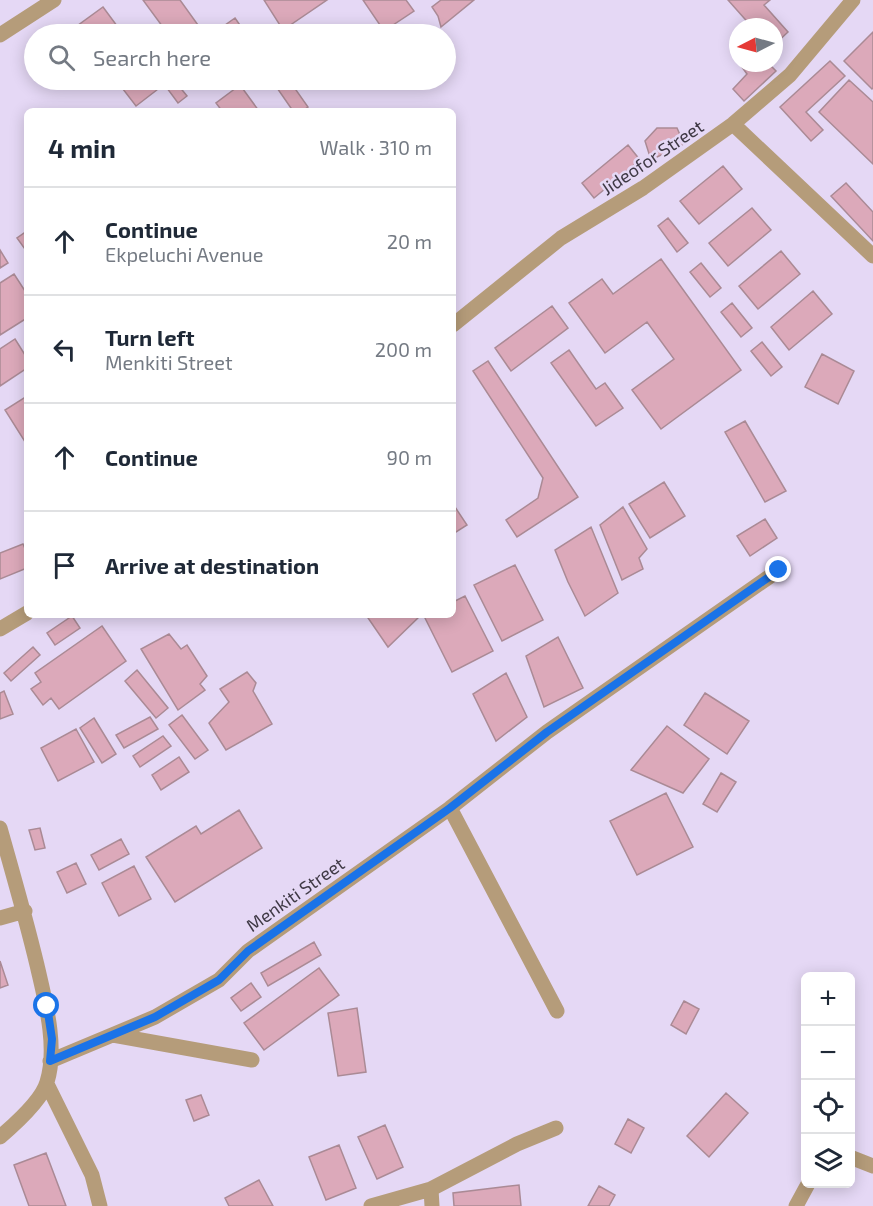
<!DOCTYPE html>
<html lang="en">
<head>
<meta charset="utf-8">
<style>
	body { margin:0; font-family:"Exo 2",sans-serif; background:#f2f2f3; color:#1f2937 }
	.controls { position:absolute; right:18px; bottom:18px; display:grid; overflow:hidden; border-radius:9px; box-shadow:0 3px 15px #0003 }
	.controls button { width:54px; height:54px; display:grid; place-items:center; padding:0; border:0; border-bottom:2px solid #e0e1e3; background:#fff; color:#1f2937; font:30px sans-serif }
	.compass { position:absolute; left:729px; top:18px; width:54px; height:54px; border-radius:50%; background:#fff; box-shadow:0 3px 15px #0003; rotate:264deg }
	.stop { position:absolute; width:18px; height:18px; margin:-14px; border:4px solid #1a73e8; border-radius:50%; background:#fff }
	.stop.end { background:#1a73e8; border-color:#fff; box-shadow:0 2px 6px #0008 }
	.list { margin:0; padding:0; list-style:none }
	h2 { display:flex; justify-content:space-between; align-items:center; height:78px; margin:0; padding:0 24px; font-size:26px }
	h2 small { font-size:20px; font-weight:400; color:#747a83 }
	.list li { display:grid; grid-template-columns:39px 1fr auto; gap:18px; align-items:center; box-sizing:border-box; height:108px; padding:0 24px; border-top:2px solid #e0e1e3 }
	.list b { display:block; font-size:22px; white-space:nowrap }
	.list p { margin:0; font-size:20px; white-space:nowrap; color:#747a83 }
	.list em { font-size:20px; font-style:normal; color:#747a83 }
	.icon { flex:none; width:33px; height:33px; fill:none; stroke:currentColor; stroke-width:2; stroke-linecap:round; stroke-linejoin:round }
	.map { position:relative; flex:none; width:873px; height:1206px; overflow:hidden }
	.search { position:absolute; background:#fff; box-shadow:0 3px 15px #0003; left:24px; top:24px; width:432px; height:66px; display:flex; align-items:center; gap:15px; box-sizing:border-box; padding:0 21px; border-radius:33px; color:#747a83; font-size:22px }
	.panel { position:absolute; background:#fff; box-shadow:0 3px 15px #0003; left:24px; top:108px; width:432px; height:510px; border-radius:9px }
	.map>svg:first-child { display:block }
	.building { fill:#dca9ba; stroke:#aa8a95; stroke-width:1.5 }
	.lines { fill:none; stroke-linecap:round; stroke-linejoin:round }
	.minor { stroke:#b59c7a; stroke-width:15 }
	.route { stroke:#1a73e8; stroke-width:8 }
	.labels { text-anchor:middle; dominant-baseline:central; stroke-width:5; stroke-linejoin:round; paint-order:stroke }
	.street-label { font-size:18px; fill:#3f3945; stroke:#e5d8f5 }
</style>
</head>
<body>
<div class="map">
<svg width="873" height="1206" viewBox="0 0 873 1206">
	<rect width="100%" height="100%" fill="#e5d8f5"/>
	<path class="building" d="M143,0h37l23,32 -4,2h-31z
		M264,0h63l-44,30z
		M363,0h43l8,11 -30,20z
		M441,0h33l-33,27 -3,-11 -6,-9z
		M728,0h42l-6,5 24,27 -14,13v-18h-22z
		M103,7l20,27h-40l-6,-8z
		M235,18l11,16h-21l-4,-6z
		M356,26l6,8h-19z
		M51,27l4,7h-18z
		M873,32v56l-1,1 -28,-28z
		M830,61l15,15 -39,36 17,18 -12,11 -31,-34z
		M739,63h29l8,8 -32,30 -11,-12 14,-15z
		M116,80h40l6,6 -26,20z
		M161,80h13l13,16 -9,7z
		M284,80h5l19,27 -6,4h-9l-18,-26z
		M323,80h16l-11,7z
		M849,80l24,22v62l-54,-52z
		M240,85l19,26h-37l-6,-8z
		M657,128h20l7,16 -33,16 -6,-19z
		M628,145l12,15 -46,38 -12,-15z
		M723,166l19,23 -43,35 -19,-23z
		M846,183l27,29v29l-42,-45z
		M752,208l19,22 -43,36 -19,-23z
		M668,218l20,25 -11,9 -19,-26z
		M27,231v21l-10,-14z
		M0,250l8,13 -8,5z
		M781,251l19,23 -42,35 -19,-23z
		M661,259l80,111 -80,59 -29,-39 42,-31 -27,-37 -42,31 -36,-50 33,-24 11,15z
		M701,263l20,25 -11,9 -20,-25z
		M14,274l13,20v24l-27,17v-52z
		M813,291l19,23 -43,36 -18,-23z
		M732,303l20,25 -11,9 -20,-25z
		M552,306l16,22 -57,43 -16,-23z
		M15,339l12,19v10l-27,18v-37z
		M762,342l20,25 -11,9 -20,-25z
		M569,350l27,39 9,-6 18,25 -27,18 -45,-63z
		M822,354l32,17 -16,33 -33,-17z
		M488,361l90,136 -61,40 -11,-17 32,-22 5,-20 -70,-107z
		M27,396v49l-22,-35z
		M745,421l41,70 -21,11 -40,-70z
		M664,482l21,34 -35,22 -21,-34z
		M453,504l14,21 -14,9z
		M623,507l24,42 -8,9 4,11 -21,11 -22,-55z
		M765,519l12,19 -27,18 -13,-20z
		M591,527l27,66 -33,23 -17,-34 -13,-32z
		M23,544l4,9v15l-27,11v-26z
		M515,565l28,55 -41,21 -28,-56z
		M465,596l28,55 -41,21 -28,-56 29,-1v-13z
		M366,615h55l-33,32z
		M72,616l8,12 -25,17 -8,-12z
		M102,626l24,35 -67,48 -8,-11 -8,7 -12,-16 10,-7 -6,-9z
		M169,634l12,15 6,-4 20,31 -7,8 5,6 -27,20 -37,-61z
		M558,637l25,51 -39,19 -18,-51z
		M33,647l7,8 -29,26 -7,-8z
		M137,670l31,38 -12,10 -31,-37z
		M247,672l9,11 -3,8 19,33 -46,26 -17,-27 20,-21 -9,-13z
		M506,673l21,44 -31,24 -23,-47z
		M4,691l9,23 -13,5v-26z
		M705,693l44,28 -22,33 -43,-29z
		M182,715l26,35 -13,9 -26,-34z
		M150,717l8,12 -34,19 -8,-13z
		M94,718l22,36 -14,9 -22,-35z
		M667,726l42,33 -26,34 -52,-23z
		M76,729l18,33 -36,19 -17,-33z
		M163,736l8,10 -31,21 -7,-11z
		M179,757l10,15 -28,18 -9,-15z
		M721,773l15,9 -19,30 -14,-8z
		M666,793l27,54 -56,28 -27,-54z
		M239,810l23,38 -87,54 -29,-45 50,-31 5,8z
		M40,828l5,20 -10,2 -6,-20z
		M121,839l8,15 -30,16 -8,-15z
		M76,863l10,21 -19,9 -10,-21z
		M134,866l17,33 -32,17 -17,-33z
		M314,942l7,13 -53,31 -7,-13z
		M0,961l8,24 -8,3z
		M319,968l20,27 -75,55 -20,-27z
		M251,983l10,14 -20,14 -10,-13z
		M684,1001l15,8 -13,25 -15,-9z
		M357,1008l9,64 -28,4 -10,-63z
		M726,1093l22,20 -39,44 -22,-21z
		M201,1095l8,20 -15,6 -8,-21z
		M628,1119l16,9 -13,25 -16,-9z
		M385,1125l18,42 -26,12 -19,-42z
		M339,1145l17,43 -30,12 -17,-43z
		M46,1153l20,53h-37l-15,-41z
		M259,1180l14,26h-44l-4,-8z
		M519,1185l2,21h-67l-1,-13z
		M599,1186l16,9 -6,11h-21z"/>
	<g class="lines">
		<path class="minor" d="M0,35l54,-35
			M733,124l140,132
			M453,325l108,-87 82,-50 90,-64 57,-49 63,-75
			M0,629l27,-16
			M450,808l107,203
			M0,828c13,46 26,91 37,137 8,35 21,82 10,117 -5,18 -33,43 -47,55
			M0,918l25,-7
			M113,1035l139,25
			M50,1061l105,-44 64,-37 29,-29 202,-143 97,-76 232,-162
			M47,1084l45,91 8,31
			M850,1157l23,9
			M431,1189l1,17
			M371,1206l60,-17 86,-45 39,-16
			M796,1206l12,-22"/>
	</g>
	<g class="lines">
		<path class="route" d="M47,1006l5,33 -2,22 105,-44 64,-37 29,-29 202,-143 97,-76 232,-162"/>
	</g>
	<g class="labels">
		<g class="street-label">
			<text transform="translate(652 157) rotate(-34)">Jideofor Street</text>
			<text transform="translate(295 894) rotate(-35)">Menkiti Street</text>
		</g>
	</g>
</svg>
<div class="controls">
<button>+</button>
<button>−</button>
<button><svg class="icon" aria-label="locate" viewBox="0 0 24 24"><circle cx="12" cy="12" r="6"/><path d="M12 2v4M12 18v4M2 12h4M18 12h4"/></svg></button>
<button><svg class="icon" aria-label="layers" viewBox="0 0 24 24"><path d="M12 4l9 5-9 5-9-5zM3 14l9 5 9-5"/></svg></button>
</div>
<svg class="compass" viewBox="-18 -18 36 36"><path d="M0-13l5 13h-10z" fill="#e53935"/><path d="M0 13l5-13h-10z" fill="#747a83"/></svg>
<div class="stop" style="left:47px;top:1006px"></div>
<div class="stop end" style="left:779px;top:570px"></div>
<div class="search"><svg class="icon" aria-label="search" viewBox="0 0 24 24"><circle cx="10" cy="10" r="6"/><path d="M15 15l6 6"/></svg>Search here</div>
<section class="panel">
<h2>4 min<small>Walk · 310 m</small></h2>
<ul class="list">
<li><svg class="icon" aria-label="ahead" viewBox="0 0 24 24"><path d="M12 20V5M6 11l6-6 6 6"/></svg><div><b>Continue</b><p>Ekpeluchi Avenue</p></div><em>20 m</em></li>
<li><svg class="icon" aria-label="left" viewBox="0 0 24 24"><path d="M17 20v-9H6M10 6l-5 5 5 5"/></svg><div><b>Turn left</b><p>Menkiti Street</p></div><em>200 m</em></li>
<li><svg class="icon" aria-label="ahead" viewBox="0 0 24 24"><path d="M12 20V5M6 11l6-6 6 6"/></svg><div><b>Continue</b></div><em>90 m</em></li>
<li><svg class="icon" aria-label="arrive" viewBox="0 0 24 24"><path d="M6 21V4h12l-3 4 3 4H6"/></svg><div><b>Arrive at destination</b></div></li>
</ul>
</section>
</div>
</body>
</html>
